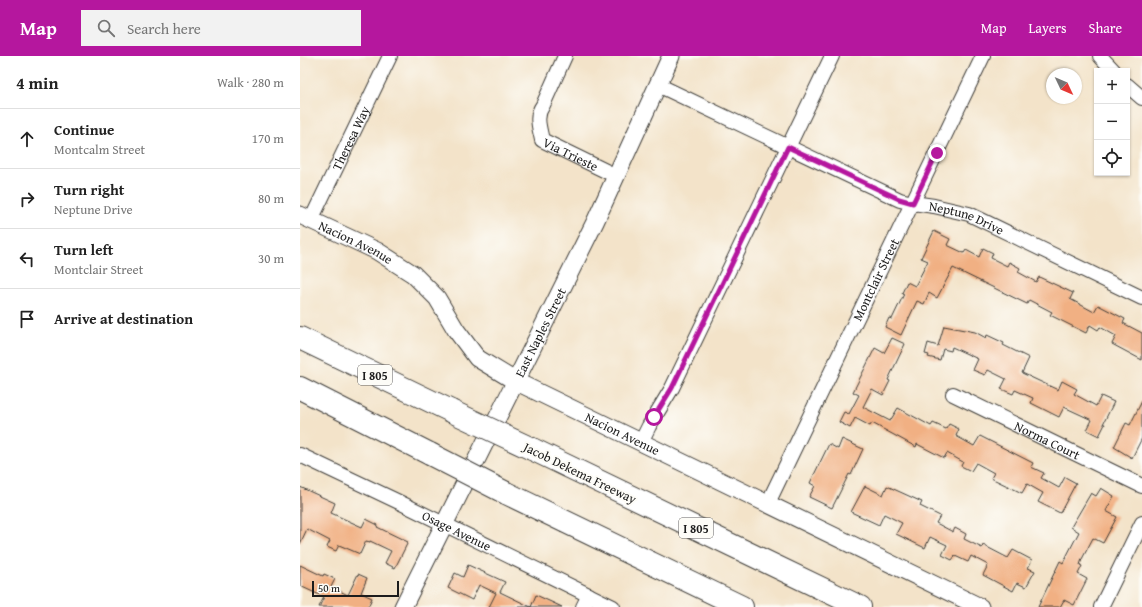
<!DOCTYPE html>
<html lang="en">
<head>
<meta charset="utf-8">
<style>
	body { margin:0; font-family:"Gentium Book Plus",serif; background:#f2f2f2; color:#222 }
	.controls { position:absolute; right:12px; top:12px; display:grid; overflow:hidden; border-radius:0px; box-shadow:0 1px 3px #0004 }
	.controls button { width:36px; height:36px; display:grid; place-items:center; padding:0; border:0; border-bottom:1px solid #e0e0e0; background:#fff; color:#222; font:20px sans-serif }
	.compass { position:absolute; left:746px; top:12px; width:36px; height:36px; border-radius:50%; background:#fff; box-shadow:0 1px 3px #0004; rotate:134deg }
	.scale { position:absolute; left:12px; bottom:10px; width:87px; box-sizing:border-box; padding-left:4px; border:2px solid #1c1c1c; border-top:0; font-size:11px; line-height:14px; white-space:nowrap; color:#1c1c1c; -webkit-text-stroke:3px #fdfcf7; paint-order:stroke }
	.stop { position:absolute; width:12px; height:12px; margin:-9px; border:3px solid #b5179e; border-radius:50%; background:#fff }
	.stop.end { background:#b5179e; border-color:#fff; box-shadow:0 1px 4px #0008 }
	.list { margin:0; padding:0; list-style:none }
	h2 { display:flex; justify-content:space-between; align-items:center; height:52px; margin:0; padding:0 16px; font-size:17px }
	h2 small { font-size:13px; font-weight:400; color:#767676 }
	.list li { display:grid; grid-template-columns:26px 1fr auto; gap:12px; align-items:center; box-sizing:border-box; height:60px; padding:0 16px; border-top:1px solid #e0e0e0 }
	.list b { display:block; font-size:15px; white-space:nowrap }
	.list p { margin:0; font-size:13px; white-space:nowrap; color:#767676 }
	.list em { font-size:13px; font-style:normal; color:#767676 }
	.icon { flex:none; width:22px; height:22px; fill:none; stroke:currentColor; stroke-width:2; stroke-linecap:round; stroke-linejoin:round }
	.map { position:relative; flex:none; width:842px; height:551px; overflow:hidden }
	header { display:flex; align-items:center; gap:24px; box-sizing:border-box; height:56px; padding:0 20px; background:#b5179e; color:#fff }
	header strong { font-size:19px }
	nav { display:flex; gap:22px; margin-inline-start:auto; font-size:14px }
	.search { width:280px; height:36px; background:#f2f2f2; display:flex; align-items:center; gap:10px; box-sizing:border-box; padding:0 14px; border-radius:0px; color:#767676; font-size:15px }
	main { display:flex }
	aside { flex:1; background:#fff }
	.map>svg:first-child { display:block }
	.building { fill:#f1b083 }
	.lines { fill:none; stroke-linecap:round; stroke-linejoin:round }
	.minor-casing { stroke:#3c3a36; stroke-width:16 }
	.tertiary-casing { stroke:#3c3a36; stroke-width:19 }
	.motorway-casing { stroke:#3c3a36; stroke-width:24 }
	.minor { stroke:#fff; stroke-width:14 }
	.tertiary { stroke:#fff; stroke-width:17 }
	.motorway { stroke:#fff; stroke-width:22 }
	.motorway-bridge-casing { stroke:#3c3a36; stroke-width:24; stroke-linecap:butt }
	.motorway-bridge { stroke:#fff; stroke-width:22 }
	.route { stroke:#b5179e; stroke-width:5 }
	.labels { text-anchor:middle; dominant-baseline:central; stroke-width:4; stroke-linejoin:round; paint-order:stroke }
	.shield { fill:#fdfcf7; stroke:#605f5e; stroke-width:1 }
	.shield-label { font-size:12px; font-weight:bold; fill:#1c1c1c }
	.street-label { font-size:13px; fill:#1c1c1c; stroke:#fdfcf7 }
</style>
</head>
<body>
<header>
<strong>Map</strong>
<div class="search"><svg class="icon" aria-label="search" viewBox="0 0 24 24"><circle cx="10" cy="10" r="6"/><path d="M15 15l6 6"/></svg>Search here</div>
<nav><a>Map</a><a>Layers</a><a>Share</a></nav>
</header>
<main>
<aside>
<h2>4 min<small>Walk · 280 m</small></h2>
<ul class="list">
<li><svg class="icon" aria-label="ahead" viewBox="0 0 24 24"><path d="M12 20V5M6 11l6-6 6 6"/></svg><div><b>Continue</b><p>Montcalm Street</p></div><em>170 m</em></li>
<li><svg class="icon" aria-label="right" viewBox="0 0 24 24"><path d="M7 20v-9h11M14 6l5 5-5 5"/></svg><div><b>Turn right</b><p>Neptune Drive</p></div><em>80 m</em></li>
<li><svg class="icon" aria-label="left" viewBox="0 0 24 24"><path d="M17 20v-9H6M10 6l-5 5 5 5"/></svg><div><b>Turn left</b><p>Montclair Street</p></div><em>30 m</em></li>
<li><svg class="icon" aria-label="arrive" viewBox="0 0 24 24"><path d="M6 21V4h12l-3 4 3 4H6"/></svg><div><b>Arrive at destination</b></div></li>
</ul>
</aside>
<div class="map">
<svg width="842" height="551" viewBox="0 0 842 551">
	<rect width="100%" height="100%" fill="#fdfcf7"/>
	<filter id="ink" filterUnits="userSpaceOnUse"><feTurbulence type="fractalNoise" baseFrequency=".025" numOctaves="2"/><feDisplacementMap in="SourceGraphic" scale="8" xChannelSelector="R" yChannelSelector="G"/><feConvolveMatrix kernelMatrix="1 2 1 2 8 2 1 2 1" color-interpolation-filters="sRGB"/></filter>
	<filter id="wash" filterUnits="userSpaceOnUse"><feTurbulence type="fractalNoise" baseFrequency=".012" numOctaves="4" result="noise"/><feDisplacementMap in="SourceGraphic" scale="16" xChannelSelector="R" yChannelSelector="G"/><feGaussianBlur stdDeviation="0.9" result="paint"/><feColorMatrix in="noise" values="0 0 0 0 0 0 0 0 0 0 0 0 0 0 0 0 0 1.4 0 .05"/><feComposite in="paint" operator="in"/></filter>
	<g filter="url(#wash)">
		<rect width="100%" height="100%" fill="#f3e3c9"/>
		<g id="blocks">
			<path class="building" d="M634,175l16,8 -3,6 17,8 2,-3 13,7 4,-9 10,5 -2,5 16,8 2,-4 11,6 -2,4 18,10 3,-5 34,16 -3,6 24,13 4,-7 27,14 -2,4 19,10v27l-30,-16 4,-8 -16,-9 -2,3 -8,-5 -4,8 -36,-18 2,-3 -23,-12 -2,4 -74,-36 -16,30 -8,-5 -5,11 -7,-3 -16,34 -16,-8 4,-9 3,1 12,-25 -2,-1 5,-11 8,4 13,-25 -7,-3z
				M644,270l31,6 11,6 1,-3 17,8 -1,2 26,13 -7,15 36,17 4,-9 15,8 -3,5 22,12 5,-10 13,6 -11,22h2l-6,12 -12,-6 5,-10 -28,-13 -5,10 -28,-14 2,-5 -18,-8 -2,4 -12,-5 5,-10 -18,-9 -3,5 -12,-5 5,-11 -26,-12 -1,4 -8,-2 -3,11 -12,-3 1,-2 -4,-1 3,-11 10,3z
				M592,282l13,6 -17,36 2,1 -7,14 -11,-6 -9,18 27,14 8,-13 33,18 2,-3 13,6 3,-5 10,5 -3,7 18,10 6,-10 53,27 -2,4 13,6 -3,5 18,10 6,-11 11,6 -16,30 -22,-11 5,-9 -16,-9 -5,9 -31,-15 3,-5 -18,-10 -5,8 -10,-5 2,-4 -16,-9 -3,5 -27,-14 -1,3 -44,-24 -2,3 -15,-8 -5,10 -11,-6 5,-10 5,2 10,-19 -6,-3 22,-44 9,5z
				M842,345v37l-10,20 -18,-11 12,-24 4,2z
				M542,383l21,10 -12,26 -2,-1 -17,34 -23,-11 6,-11 -5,-3 19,-39 9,5z
				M565,430l18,9 4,-9 35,16 -2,4 20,10 -4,7 17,9 2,-4 11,6 -2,5 18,9 1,-3 25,13 5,-8 19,10 -4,8 7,3 -9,16 -9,-4 -4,8 -30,-16 5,-10 -17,-9 -3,6 -13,-6 -3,4 -10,-5 5,-10 -17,-8 -5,11 -29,-14 6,-11 -18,-9 -5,11 -28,-13z
				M0,431l35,16 -4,10 31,14 4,-8 12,6 -1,2 31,15 -13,26 -10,-5 6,-12 -21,-10v1l-4,-1 -6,13 -21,-9 -3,6 -9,-4 3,-6 -23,-12 -7,15z
				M801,432l13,8 -8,15 11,6 -14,26 -10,-5 -11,21 -2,6 2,1 -4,8 9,5 -13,26 -10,-5 -4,7h-22l22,-46 3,2 16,-31 -8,-5 20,-34 5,3z
				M0,509l23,11 1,-2 11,5 -4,8 17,8 10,-21 9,4 -6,15 11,5 -4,9h-49l5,-10 -24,-11z
				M168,509l37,17 -5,10 31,15 5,-12 26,12h-73l7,-14 -17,-8 -7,15 -24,-12 7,-15 8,4z"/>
		</g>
	</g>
	<g filter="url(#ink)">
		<use href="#blocks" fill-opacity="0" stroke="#3c3a36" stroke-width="1"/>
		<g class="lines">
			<g class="minor-casing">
				<g id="minor">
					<path id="s1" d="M265,0l-22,49c-8,11 -4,21 -1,35l74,36"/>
					<path d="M800,0l14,15"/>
					<path id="s2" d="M358,29l242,115 13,3 21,3 35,8 173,84"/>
					<path d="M827,29l15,13"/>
					<path id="s3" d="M11,164l79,-164"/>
					<path id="s4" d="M653,338l189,92"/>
					<path d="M341,386l8,-16 23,-38 160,-332"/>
					<path id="s5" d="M0,399l101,48 212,104"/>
					<path id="s6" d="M468,447l215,-447"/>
					<path d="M283,551l6,-12"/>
					<path d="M801,551l41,-84"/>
				</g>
			</g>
			<g class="tertiary-casing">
				<g id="tertiary">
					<path id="s7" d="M0,159l77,36 36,23 24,24 19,32 21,28 38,23 465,226"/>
					<path id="s8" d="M103,551l192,-385 76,-166"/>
				</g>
			</g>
			<g class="motorway-casing">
				<path id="motorway" d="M0,282l151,73
					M0,332l130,66
					M232,393l328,158
					M206,437l236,114"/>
			</g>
			<use href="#minor" class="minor"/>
			<use href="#tertiary" class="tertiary"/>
			<use href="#motorway" class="motorway"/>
			<g class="motorway-bridge-casing">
				<path id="motorway-bridge" d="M151,355l81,38
					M130,398l76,39"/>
			</g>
			<use href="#motorway-bridge" class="motorway-bridge"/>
		</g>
	</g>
	<g class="lines" filter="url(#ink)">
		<path class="route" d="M354,361l18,-29 116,-241 111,52 14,4 24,-50"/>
	</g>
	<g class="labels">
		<g class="shield">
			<rect x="58" y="309" width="34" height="20" rx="3"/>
			<rect x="379" y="462" width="34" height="20" rx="3"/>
		</g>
		<g class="shield-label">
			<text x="75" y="319">I 805</text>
			<text x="396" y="472">I 805</text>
		</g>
		<g class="street-label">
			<text stroke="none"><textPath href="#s3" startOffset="91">Theresa Way</textPath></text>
			<text stroke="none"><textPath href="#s1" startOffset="122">Via Trieste</textPath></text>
			<text stroke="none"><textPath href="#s2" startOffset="337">Neptune Drive</textPath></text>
			<text stroke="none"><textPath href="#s7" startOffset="62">Nacion Avenue</textPath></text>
			<text stroke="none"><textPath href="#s6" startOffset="248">Montclair Street</textPath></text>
			<text stroke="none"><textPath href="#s8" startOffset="307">East Naples Street</textPath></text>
			<text stroke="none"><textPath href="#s7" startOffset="398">Nacion Avenue</textPath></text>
			<text stroke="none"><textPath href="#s4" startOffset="105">Norma Court</textPath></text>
			<text transform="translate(280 417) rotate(26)">Jacob Dekema Freeway</text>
			<text stroke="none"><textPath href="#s5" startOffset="174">Osage Avenue</textPath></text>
		</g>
	</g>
</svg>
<div class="controls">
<button>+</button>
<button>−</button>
<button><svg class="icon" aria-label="locate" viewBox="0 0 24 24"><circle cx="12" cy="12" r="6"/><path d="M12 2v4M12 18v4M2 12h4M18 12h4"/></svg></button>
</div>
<svg class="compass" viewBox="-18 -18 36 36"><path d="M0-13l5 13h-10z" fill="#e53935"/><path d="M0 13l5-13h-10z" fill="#767676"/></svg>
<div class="scale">50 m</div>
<div class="stop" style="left:354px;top:361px"></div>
<div class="stop end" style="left:637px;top:97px"></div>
</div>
</main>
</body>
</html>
